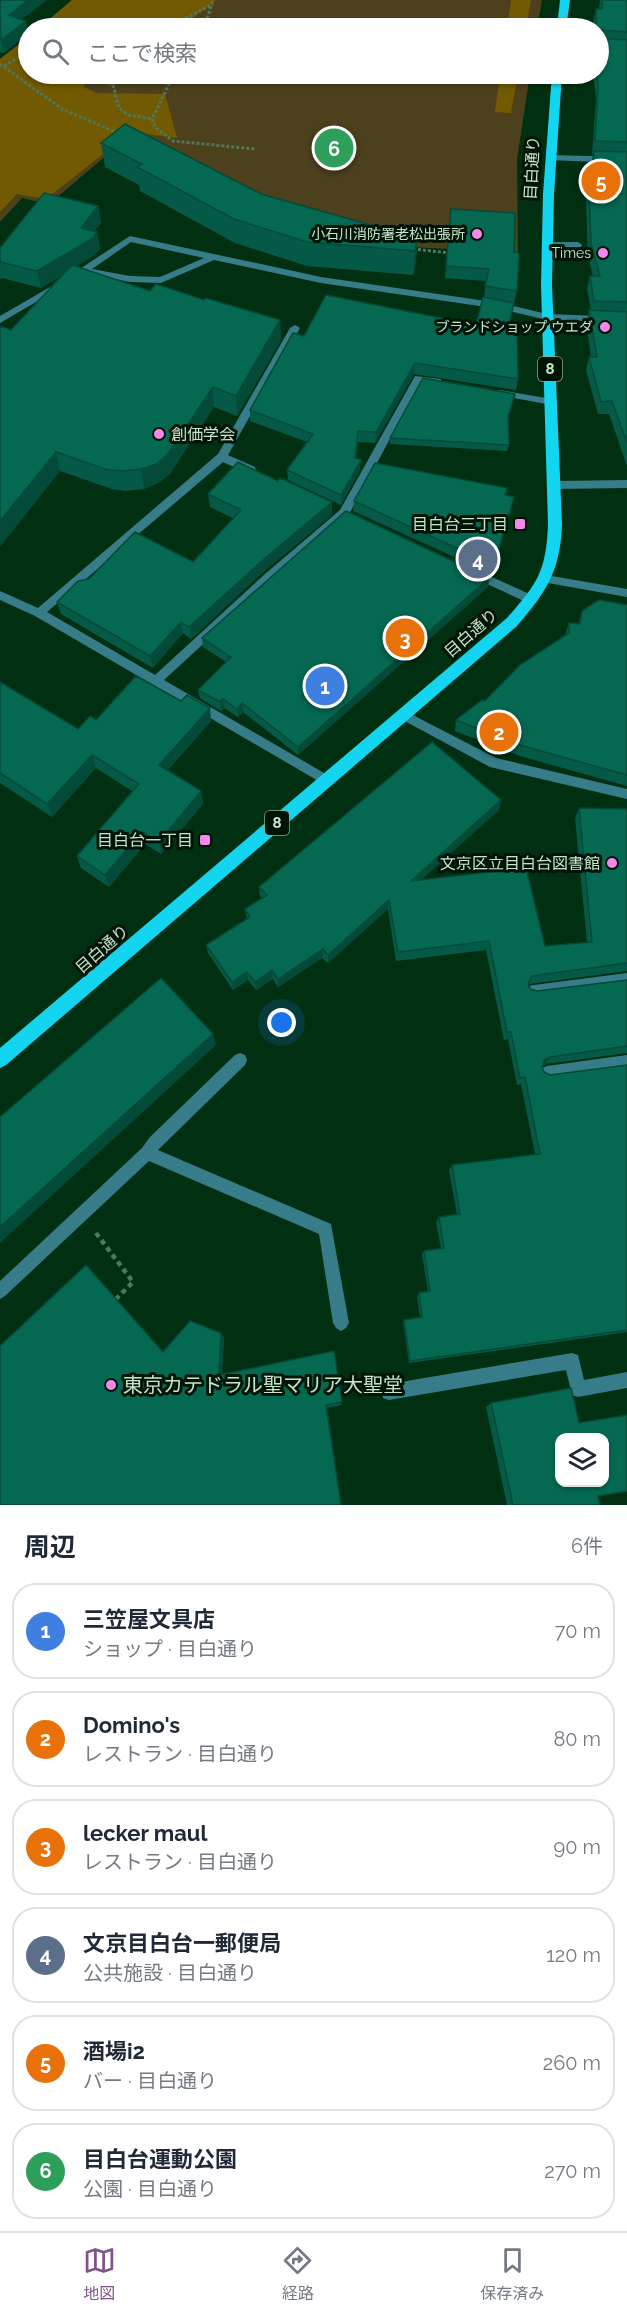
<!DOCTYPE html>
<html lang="ja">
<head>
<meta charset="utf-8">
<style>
	body { margin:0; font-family:Raleway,"Noto Sans JP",sans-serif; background:#f6f6f7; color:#1f2937 }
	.controls { position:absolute; right:18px; bottom:18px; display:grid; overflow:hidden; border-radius:12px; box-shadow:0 2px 4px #0004 }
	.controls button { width:54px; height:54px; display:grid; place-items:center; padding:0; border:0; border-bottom:2px solid #e0e1e3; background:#fff; color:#1f2937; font:30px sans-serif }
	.you { position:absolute; left:282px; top:1023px; width:21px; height:21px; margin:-15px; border:4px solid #fff; border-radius:50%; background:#1a73e8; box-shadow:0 0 0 9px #1a73e833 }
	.badge { display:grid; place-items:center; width:39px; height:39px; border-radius:50%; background:#805489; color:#fff; font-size:20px; font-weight:700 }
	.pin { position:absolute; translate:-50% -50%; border:3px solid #fff; box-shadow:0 2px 6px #0006 }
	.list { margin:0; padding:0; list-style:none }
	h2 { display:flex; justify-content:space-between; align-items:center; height:78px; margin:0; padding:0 24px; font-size:26px }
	h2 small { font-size:20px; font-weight:400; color:#747a83 }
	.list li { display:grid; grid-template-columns:39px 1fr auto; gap:18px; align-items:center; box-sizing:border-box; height:96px; margin:0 12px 12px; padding:0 12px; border:2px solid #e0e1e3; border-radius:24px }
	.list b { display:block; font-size:22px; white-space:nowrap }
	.list p { margin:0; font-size:20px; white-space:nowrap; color:#747a83 }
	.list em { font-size:20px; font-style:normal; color:#747a83 }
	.icon { flex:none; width:33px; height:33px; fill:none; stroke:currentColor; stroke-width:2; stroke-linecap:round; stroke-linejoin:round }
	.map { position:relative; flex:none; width:627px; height:1505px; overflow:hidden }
	.search { position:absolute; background:#fff; box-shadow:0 2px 4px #0004; left:18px; right:18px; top:18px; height:66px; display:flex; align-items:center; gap:15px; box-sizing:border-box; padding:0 21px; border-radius:33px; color:#747a83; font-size:22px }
	.sheet { height:726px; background:#fff }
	nav { display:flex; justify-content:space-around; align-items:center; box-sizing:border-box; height:84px; border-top:2px solid #e0e1e3; background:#fff; font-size:16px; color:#747a83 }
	nav a { display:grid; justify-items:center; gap:3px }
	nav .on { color:#805489 }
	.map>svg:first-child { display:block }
	.green { fill:#4d401d }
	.forest { fill:#715a02 }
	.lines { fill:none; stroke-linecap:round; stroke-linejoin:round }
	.path-far1 { stroke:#4f775b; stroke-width:3; stroke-dasharray:3 2; stroke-linecap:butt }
	.path { stroke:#4f775b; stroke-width:4.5; stroke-dasharray:5 4; stroke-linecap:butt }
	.service { fill:#367d89; fill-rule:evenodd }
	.minor { fill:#367d89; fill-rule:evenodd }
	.primary { fill:#13d5ef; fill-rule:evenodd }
	.wall { fill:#045a47 }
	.shaded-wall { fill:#044a39 }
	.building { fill:#056952; stroke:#044a39; stroke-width:1.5; fill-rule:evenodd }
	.poi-dot { fill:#f688ed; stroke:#001405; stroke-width:2 }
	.labels { text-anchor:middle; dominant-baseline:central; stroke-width:6; stroke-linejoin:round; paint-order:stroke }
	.far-poi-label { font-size:14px; fill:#c7e4cc; stroke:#001405; text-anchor:end }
	.shield { fill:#001405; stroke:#8ba690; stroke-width:1.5 }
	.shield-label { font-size:15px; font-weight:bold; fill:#c7e4cc }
	.street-label { font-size:16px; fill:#c7e4cc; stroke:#001405 }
	.poi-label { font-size:16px; fill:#c7e4cc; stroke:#001405; text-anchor:end }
	.near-poi-label { font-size:20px; fill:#c7e4cc; stroke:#001405; text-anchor:start }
</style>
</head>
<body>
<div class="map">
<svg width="627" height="1505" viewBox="0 0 627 1505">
	<rect width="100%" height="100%" fill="#002f11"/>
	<path class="green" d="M72,0h470l-5,28h-498z
		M28,37v37h502l-13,85 1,99 -66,-9 -67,-3 -55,-15 -202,-94 -79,67 -27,-6 -22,24v-163z"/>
	<path class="forest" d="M72,0h144l-36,28h-141z
		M511,0h20l-5,28h-19z
		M28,37v37h59l-3,13 12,6 69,1 12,44 -46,-6 -85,67 -29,-5 -17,18v-153z
		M500,74h18l-7,39 -16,-1z"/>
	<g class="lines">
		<path class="path-far1" d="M152,28l23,-4 38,-20
			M204,28l9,-28
			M0,64l62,45 56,24
			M4,66l24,-14
			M46,74c18,12 34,10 52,0
			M174,74l-22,45 3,8 18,14 82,8
			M95,76l18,9 6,23 10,7 23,4
			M413,249l37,4"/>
		<path class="path" d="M96,1233l37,49 -19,19"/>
		<path class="service" d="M130,236l191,41 179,26 47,11 5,3 -5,3 -47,-11 -179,-26 -107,-23 -53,23 -31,-1 -45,-9 -10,7h-6v-4zM131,242l73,16 -44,19 -30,-1 -38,-7z
			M578,242l4,3 -1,2 -34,1 -4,-3 4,-3z
			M57,283l5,3 -2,2 -60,35v-7z
			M627,480v8l-72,1 -5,-4 5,-4z
			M627,973v12l-93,12 -5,-1 -2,-5 2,-5 5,-1z
			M240,1053l5,2 2,5 -2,5 -87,85 173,74 18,99 -3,5 -5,3 -5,-3 -3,-5 -14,-89 -170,-73 -144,135 -5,3v-18l142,-133 8,-11 85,-82z
			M627,1055v14l-80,11 -5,-2 -2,-5 2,-5 5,-2z
			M572,1353l6,2 6,25 43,-8v16l-49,9 -6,-2 -6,-25 -177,30 -6,-2 -2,-6 2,-6 6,-2z"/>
		<path class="minor" d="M550,155l77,2v6l-80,-3v-4z
			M547,314l80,3v6l-83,-4 -2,-2z
			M295,325l5,3 -72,127 27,12 1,3 -1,3h-8l-24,-11 -176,150 108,63 110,-101 75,-64 75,-134 26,3v4l-20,-1 -73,134 -75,64 -109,100 167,97 2,4 -2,4 -4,1 -292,-170 -35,-16v-9l38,17 180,-154 72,-126z
			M500,390l52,9 5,3 -5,3 -55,-10v-4z
			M474,569l62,28 2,3 -2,3h-8l-58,-27 -1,-3 1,-3z
			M546,575l81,14v8l-85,-15 -1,-3 1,-3z
			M403,710l93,48 131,31v10l-137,-32 -91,-49 -2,-3 2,-3z"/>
		<path class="primary" d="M560,0h10l-4,28h-9z
			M552,74h10l-8,120 -2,91 10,240c-2,47 -16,67 -45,101l-511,439 -6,3v-20l507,-430c30,-34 39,-46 41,-93l-7,-240 2,-91z"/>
	</g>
	<path class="wall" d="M0,0l22,20 -18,33 -4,-1z
		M600,0h27v466l-18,-52h-11l-12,-44 3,-13h2l-5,-34 3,-13 2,1 -4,-22 3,-13h3l-5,-19 -3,-81 3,-13h4l1,-9h-1l4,-56 -3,-24h5v-46h-5v-6l3,-13h3z
		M101,143l160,51 156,44 -1,24 -3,13 -106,-9 -72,-23 -95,-52 -1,-6 -34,-18z
		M98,206l3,17 -7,8 3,1 3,17 -5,6 -19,11 74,25 54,9 76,20 1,20 -44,76 -23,-9 -45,68 -11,8 -14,6 -19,2 -13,-2 -52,-18 -49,-141 51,-55 -21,13 -39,-10 -2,2v-32z
		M451,209l63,43 3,39 -3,12 -5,-1 3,12 -3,14 9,51 -2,11 -102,-16 -39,69 -17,-1 -2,17 4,11 -19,35 -53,-25 -1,-10 20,-28 -57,-21v-11l54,-74 172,-11 8,-27 2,-17 -41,-3z
		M515,394l-7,24 1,27 -2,6 -117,-7v-6z
		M278,481l54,21v13l-69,57 -72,67 -8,-6 -30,35 -92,-54 -4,-12 136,-40 40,-44 -23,-11 -2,-13z
		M354,501l158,5 -20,68 -139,-63z
		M489,578l-1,9 -190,168 -55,-43 -5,5 -14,-9 -3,3 -21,-13 -2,-8 28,-28 -23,-15 -1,-9z
		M627,605v181l-107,-30 -65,-25 1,-11 29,-19 80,-66 4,-12 9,1 4,-13z
		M0,682l78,47 18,-9 115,1 -43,49 33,21 2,13 -42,50 -16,-10 -36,43 -28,-19 -4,-12 55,-65 -36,-23 -44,49 -52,-34z
		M501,800l-2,10 -78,70 124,66 42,-4 -12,-124 4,-10 48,1v162l-98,13 1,5 7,2 90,-11v73l-81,11 -4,2 2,6 6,3 77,-10v267l-218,31 -6,-40 1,-3 16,-3 -3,-20 2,-4 9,-2 -6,-36 2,-4 17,-2 -5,-27 3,-5 18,-2 -8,-45 3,-5 83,-11 -14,-70 -4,1 -9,-46 -4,1 -18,-90 -90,11 -8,-52 -60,54 -6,-5 -44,29 -5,-8 -17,11 -8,-10 -15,10 -25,-37 -2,-8 41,-26 -2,-10 17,-11 -2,-2 -1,-9z
		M221,1333l3,5 -2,36 120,28 -1,3 -14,3 14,97 -178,-153z
		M491,1403l88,20 21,82h-93l-21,-98z"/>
	<path class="shaded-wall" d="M28,0h19l-36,28 -2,-13z
		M26,21l2,13 -24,19 -3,-13z
		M98,206l3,17 -14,18 10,-9 3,17 -5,6 -54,33 -4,-17 44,-43z
		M417,238l-1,24 -3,13 2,-24z
		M280,320l1,20 -44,76 -1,-20z
		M415,363l-1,11 -39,69 1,-11z
		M213,387l1,20 -45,68 -11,8 -14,6 -3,-20z
		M56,452l4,19 -60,76v-26z
		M361,460l-1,10 -19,35v-10z
		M514,497l-2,9 -20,68 2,-9z
		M332,502v13l-69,57 -72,67 -2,-12 74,-67z
		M489,578l-1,9 -190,168v-8z
		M181,622l2,11 -30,35 -3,-12z
		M223,699l1,9 -3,3 -1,-9z
		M242,703l1,9 -5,5 -1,-8z
		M210,708l1,13 -50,57 -2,-13z
		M92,755l4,13 -44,49 -5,-13z
		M201,791l2,13 -42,50 -2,-12z
		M501,800l-2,10 -90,80 2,-9z
		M142,832l3,12 -36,43 -4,-12z
		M389,900l-1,9 -60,54v-8z
		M323,949l-1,9 -44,29v-8z
		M272,970l1,9 -17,11 -1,-8z
		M247,972l1,8 -15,10 -1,-8z
		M213,1034l3,11 -216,198v-16z
		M550,1057l-4,7 -6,3 4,-7z
		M221,1333l3,5 -3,41 -2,-4z"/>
	<path class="building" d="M0,0h28l-19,15 17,6 -25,19z
		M602,0h25v32l-26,-2 -3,2v-4h-2v-19h6z
		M598,34l1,4 28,2v102l-32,-1 3,-56 -1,-11h1z
		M125,124l136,70 156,44 -2,13 -108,-9 -73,-23 -97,-52 5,-3 -41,-21z
		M594,151l33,1v150l-33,-1 -4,-25h10l-9,-32 -3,-81h5z
		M44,193l54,13 -17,22 16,4 -4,6 -56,33 -37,-9v-14z
		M451,209l64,4 -1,39 5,1 -2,38 -32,-5 4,-17 -43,-3z
		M72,265l78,26 6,-7 48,16 2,-2 74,22 -44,76 -23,-9 -46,68 -11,9 -15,5 -19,2 -14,-1 -52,-18 -56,69v-195l11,4z
		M326,295l150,30 7,-28 31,6 -6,25h9l1,51 -103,-16 -39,69 -18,-1 -3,27 6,2 -20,35 -54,-25 26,-36 -63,-24 43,-77 11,3z
		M589,310l38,2v131l-15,-42 -11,1 -12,-45h8z
		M423,378l92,16 -7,22 1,29 -119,-7z
		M238,462l40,19 2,-3 52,24 -69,58 -74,67 -8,-5 -31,34 -93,-54 21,-21 11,-2 46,-47 58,30 48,-52 -33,-16z
		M375,463l132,25 -2,7 9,2 -20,68 -140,-64z
		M346,511l143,67 -191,169 -56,-44 -5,6 -14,-10 -3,3 -22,-12 33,-33 -29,-19z
		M599,600l28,5v170l-104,-29 -67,-26 26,-20 3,1 35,-36 49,-32v-10l11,1 2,-13z
		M136,676l45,25 6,-6 23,13 -51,57 42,26 -42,51 -17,-10 -37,43 -28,-19 62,-72 -47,-29 -45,49 -47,-31v-91l78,47 12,-13 6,4z
		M432,742l69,58 -90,81 115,-13 19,78 47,-4 -13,-134 48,1v154l-95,13 -4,8 2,5 7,2 90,-11v66l-77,11 -6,3 -2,7 2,5 6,3 77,-10v265l-217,31 -6,-41 18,-3 -3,-24 11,-2 -6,-40 20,-3 -5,-31 21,-3 -8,-49 88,-11 -15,-77 -5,1 -9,-46h-4l-18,-91 -91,11 -9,-52 -61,55 -5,-6 -45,30 -6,-9 -17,12 -8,-10 -15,10 -26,-37 44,-28 -5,-8 22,-14 -8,-8z
		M161,978l52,56 -213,193v-110z
		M86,1265l77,87 27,-31 31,12 -2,42 115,-24 8,51 -16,3 15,100h-341v-159z
		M571,1388l8,35 48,-8v76l-29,5 2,9h-87l-22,-102zM560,1437h44v45h-44z"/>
	<g class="poi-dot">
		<circle cx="477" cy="234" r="6"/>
		<circle cx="603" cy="253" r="6"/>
		<circle cx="605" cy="327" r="6"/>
		<circle cx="159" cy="434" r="6"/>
		<rect x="514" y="518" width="12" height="12" rx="3"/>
		<rect x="199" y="834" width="12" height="12" rx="3"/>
		<circle cx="612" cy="863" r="6"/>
		<circle cx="111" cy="1385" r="6"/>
	</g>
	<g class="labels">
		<g class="far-poi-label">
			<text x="465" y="234">小石川消防署老松出張所</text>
			<text x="591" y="253">Times</text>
			<text x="593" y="327">ブランドショップ ウエダ</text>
		</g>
		<g class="shield">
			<rect x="538" y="357" width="24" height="24" rx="4.5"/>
			<rect x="265" y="811" width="24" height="24" rx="4.5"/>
		</g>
		<g class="shield-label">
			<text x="550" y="369">8</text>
			<text x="277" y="823">8</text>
		</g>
		<g class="street-label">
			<text transform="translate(532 168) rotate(-87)">目白通り</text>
			<text transform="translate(471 633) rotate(-41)">目白通り</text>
			<text transform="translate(102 949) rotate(-41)">目白通り</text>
		</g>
		<g class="poi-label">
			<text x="171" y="434" text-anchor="start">創価学会</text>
			<text x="508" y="524">目白台三丁目</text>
			<text x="193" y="840">目白台一丁目</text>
			<text x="600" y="863">文京区立目白台図書館</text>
		</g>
		<g class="near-poi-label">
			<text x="123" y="1385">東京カテドラル聖マリア大聖堂</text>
		</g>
	</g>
</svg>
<div class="controls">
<button><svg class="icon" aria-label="layers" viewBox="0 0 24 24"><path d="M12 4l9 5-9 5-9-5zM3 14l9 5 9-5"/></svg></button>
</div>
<div class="you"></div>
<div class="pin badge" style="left:325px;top:686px;background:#3f7fe0">1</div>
<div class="pin badge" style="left:499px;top:732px;background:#e8710a">2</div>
<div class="pin badge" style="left:405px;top:638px;background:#e8710a">3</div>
<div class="pin badge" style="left:478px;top:559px;background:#5c6f8a">4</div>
<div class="pin badge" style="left:601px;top:181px;background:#e8710a">5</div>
<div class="pin badge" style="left:334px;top:148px;background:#2e9e5b">6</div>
<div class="search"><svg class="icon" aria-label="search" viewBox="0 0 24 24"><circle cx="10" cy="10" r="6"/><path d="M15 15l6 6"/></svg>ここで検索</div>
</div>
<section class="sheet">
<h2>周辺<small>6件</small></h2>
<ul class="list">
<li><span class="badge" style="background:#3f7fe0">1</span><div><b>三笠屋文具店</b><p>ショップ · 目白通り</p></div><em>70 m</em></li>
<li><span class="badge" style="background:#e8710a">2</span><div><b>Domino's</b><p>レストラン · 目白通り</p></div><em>80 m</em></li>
<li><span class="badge" style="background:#e8710a">3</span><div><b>lecker maul</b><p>レストラン · 目白通り</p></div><em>90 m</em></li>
<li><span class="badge" style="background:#5c6f8a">4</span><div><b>文京目白台一郵便局</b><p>公共施設 · 目白通り</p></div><em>120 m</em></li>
<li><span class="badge" style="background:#e8710a">5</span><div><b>酒場i2</b><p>バー · 目白通り</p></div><em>260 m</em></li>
<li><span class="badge" style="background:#2e9e5b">6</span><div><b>目白台運動公園</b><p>公園 · 目白通り</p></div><em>270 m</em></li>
</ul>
</section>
<nav>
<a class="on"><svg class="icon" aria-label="map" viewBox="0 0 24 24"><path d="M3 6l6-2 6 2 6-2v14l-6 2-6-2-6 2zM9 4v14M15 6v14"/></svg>地図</a>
<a><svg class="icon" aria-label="directions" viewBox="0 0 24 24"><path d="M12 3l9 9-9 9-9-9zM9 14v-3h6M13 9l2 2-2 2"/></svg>経路</a>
<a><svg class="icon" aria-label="saved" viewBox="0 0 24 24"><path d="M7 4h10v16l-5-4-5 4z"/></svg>保存済み</a>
</nav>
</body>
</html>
